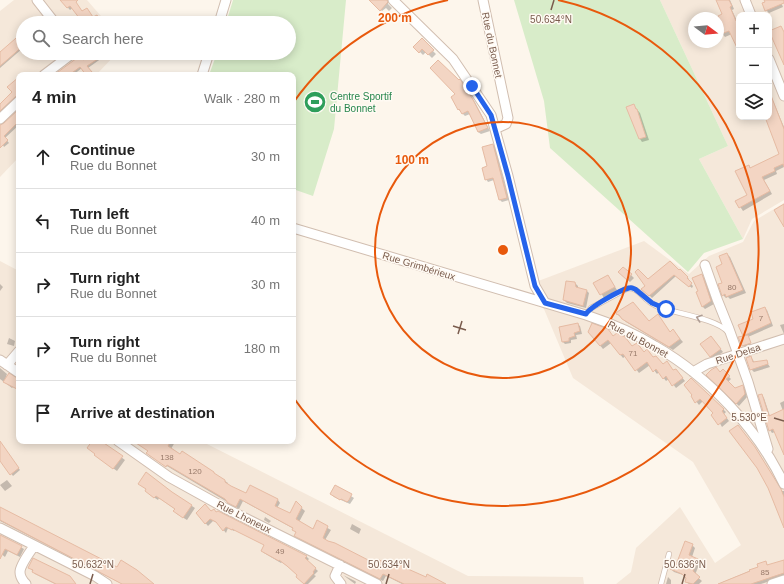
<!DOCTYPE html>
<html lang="en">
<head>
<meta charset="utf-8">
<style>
	body { margin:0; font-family:Arial,sans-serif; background:#f2f2f2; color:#222 }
	.controls { position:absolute; right:12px; top:12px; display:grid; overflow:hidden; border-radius:8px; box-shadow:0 2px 10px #0003 }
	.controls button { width:36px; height:36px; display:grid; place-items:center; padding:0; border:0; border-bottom:1px solid #e0e0e0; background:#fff; color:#222; font:20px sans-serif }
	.compass { position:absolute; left:688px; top:12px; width:36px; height:36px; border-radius:50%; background:#fff; box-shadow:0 2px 10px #0003; rotate:106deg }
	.stop { position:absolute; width:12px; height:12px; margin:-9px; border:3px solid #2563eb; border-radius:50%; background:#fff }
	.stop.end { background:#2563eb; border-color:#fff; box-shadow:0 1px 4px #0008 }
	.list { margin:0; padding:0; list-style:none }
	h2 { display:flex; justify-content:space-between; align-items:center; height:52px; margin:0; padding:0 16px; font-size:17px }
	h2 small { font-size:13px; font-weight:400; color:#767676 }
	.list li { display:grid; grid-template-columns:26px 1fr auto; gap:12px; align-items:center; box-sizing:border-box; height:64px; padding:0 16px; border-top:1px solid #e0e0e0 }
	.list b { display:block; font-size:15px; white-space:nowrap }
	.list p { margin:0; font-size:13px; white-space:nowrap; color:#767676 }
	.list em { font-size:13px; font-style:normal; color:#767676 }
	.icon { flex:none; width:22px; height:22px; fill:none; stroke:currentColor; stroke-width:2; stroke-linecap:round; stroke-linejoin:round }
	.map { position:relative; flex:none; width:784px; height:584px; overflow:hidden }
	.search { position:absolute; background:#fff; box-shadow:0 2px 10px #0003; left:16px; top:16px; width:280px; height:44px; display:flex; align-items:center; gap:10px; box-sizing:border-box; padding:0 14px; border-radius:22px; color:#767676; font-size:15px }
	.panel { position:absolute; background:#fff; box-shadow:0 2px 10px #0003; left:16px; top:72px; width:280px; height:372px; border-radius:8px }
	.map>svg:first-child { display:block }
	.residential { fill:#f5e8da; fill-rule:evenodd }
	.green { fill:#d8ecc9 }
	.shadow { fill:#0003 }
	.building { fill:#f3d5c3; stroke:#e6bba3 }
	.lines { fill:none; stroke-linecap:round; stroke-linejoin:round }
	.service-casing { stroke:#d1beb0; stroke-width:6 }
	.minor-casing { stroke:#d1beb0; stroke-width:11 }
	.service { stroke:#fff; stroke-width:4.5 }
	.minor { stroke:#fff; stroke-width:9 }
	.oneway { stroke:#af9d94 }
	.route { stroke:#2563eb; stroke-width:5 }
	.ticks { fill:none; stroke:#7a5c4d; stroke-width:1.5 }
	.ring { fill:none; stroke:#e8590c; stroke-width:2 }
	.labels { text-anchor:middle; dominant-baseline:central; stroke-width:3; stroke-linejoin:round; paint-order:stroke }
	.number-label { font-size:8px; fill:#987a6a }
	.street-label { font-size:10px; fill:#7a5c4d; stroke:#fffaf3 }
	.leisure-label { font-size:10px; fill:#27864d; stroke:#fffaf3; text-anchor:start }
	.ticks-label { font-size:10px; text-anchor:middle; fill:#7a5c4d; stroke:#fffaf3; stroke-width:3; stroke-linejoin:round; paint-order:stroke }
	.centre { fill:#e8590c; stroke:#fffaf3; stroke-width:2 }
	.ring-label { font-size:12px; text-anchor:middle; font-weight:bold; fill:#e8590c; stroke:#fffaf3; stroke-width:3; stroke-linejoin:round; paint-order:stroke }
</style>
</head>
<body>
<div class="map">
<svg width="784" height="584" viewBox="0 0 784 584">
	<rect width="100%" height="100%" fill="#fdf6ec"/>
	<path class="residential" d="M14,0h73l20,23h-84v30h94l-21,22h-77v82l-19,20v-166z
		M660,0h124v200l-32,19 -9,20 -44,-80 29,-13zM739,15h30v102h-30zM694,18h24v24h-24z
		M784,203v381h-168l15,-12 5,-24 44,-41 35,56 26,-18 -48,-83 -120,-84 -40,-95 111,-42 45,33 20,-18 34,-14 11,-21z
		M0,261l19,10v170h182l267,135 115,1 1,7h-584z"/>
	<path class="green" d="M233,0h113l-12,129 -21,67 -20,-7v-114h-84l8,-22h72v-30h-63z
		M514,0h146l68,146 -29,13 44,80 -39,14 -16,19 -138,-124 -6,-47z"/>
	<path class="shadow" d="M61,0h13l8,12 20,11h-18l-11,-15 -3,2z
		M370,0h19l-1,4 4,4 -3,3 -3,-3 -4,3z
		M716,0h14l4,9 -2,1 5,11 2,1v28l-7,-16 -7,3 -4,-5 -3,1v-15h-2l8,-3z
		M765,0h15l3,7 -14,6 -3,-3z
		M40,18l5,5h-11z
		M23,33v15l-23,20v-15z
		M422,40l14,14 -4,4 -6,-6 -3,3 -8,-8z
		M95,53h14l-21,15 5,6 -1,1h-5l-5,-7 -9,7h-17l23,-19 4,5z
		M19,78v19l-19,17v-9l13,-13z
		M462,83l13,19 15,29 -9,3 -3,-2 -8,-18 -5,2 -7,-7 -1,-15z
		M769,91l15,36v40l-8,4 1,3 -13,6 8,14 -29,17 -6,-9 11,-7v-29l3,2 29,-13 -14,-38h3z
		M633,105l7,8 9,27 -7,2 -2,-3 -12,-32z
		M19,110v15l-14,13 4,5 -5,4 -1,-2 -3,3v-20z
		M492,145l3,2 14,53 -7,2 -2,-2 -6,-20 -6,2 -2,-3z
		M727,254l3,3 16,36 -16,6 -2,-2 -2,1 -3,-3 1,-31z
		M680,271l9,8 -1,2 5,5 -1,2 -16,-12 -24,22 -9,-9 4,-3 1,-6z
		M622,275h9l3,3 -4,4z
		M702,275l2,3 10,26 -9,5 -3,-3z
		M608,276l9,14 -13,8 -9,-15z
		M575,283l3,3v3l8,1 3,3 -3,15 -19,-5 -3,-3z
		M0,284l3,3 -3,4z
		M764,308l3,2 6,16 -25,11 3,8 -7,2 -4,-9 5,-1 -1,-2z
		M617,314l32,8 22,11 5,1 7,8 -10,8 -47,-28z
		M577,324l3,2 2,8 -6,1 1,4 -6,1v3l-6,1 -2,-2 -3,-15z
		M784,324v10l-4,-9z
		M589,332l24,5 31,16 30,18 2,-1 9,11 -9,7 -7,-9 -3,2 -7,-9 -2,2 -7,-9 -11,8 -13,-17 -3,2 -12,-15 -8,6z
		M711,337l12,15 -10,7 -3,-3z
		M9,338l6,3 -1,5 -7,-2z
		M751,357l4,6 11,-2 4,6 -16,5 -3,-3z
		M0,368l7,6 -2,6h14v10l-5,-4 -2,2 -12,-9z
		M723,371l8,8 -3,3 7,7 7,-3 3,3 2,8 -8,9 -32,-31 13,-2z
		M691,380l35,32 -2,2 5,7 -7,6 -8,-14 -11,-12 -4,4 -7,-9 1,-1z
		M762,395l2,3 6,18 13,-5 -3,-8 4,-2v51l-9,-20 -3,1 -2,-3z
		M740,428l17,22 25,41h2v29z
		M93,441h6l26,19 -8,11 -22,-16z
		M133,441h40l2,1 -4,7 54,32 3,2 -1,2 19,10 5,-9 27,14 2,3 -3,5 13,6 6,-11 9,8 -6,11 14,8 4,-8 14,8 -6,10 47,24 26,4h11l2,3 15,8 19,5h-43l-16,-8 -3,5 -85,-43 -1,-5 -3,-4 -51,-28 -4,8 -89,-53 -3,-3 2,-2z
		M5,450l15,20 -7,6 -13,-17v-8z
		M7,480l5,6 -7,5 -5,-6z
		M140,484l32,9 23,15 -8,12 -10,-6 -2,-5 -16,-11 -1,2 -9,-6 -2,-4z
		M335,486l19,12 -4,6 -16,-7 -3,-3z
		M0,508l117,60 36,16h-31l-122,-63z
		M211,512l6,1 89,43 3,3 -2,2 11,10 -4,4 2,1 -8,8h-3l-8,-7 2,-2 -17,-13 -1,1 -17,-10 -2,-2 3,-6 -30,-15 -1,1 -6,-3 -2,5 -8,-10 -5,-2 -5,5 -11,-13z
		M265,517l6,4 -2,2 -5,-3z
		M352,524l9,5 -2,5 -9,-5z
		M0,536l24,13 -4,8 -12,-6 -3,6 -5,-4z
		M692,545l3,3 -3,9 8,5 -5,13 7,6 -3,3h-10l-3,-2 2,-4 -2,-2 -12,-4 -3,-3 6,-3z
		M784,561v15l-23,8h-43l41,-17 7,-5 2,4z
		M29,567l46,17h-20l-20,-10z
		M343,575l12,6 1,1 -1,2z
		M668,577l3,3v4h-5z"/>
	<path class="building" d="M60,0h18l-2,2 6,9 5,-3 6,9 4,-2 5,8h-19l-13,-17 -3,2z
		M369,0h18l1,2 -8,9z
		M716,0h13l3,6 -2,1 6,14 3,-1v32l-10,-21 -8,3 -3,-7v-11l4,-2z
		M764,0h20v3l-19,8 -3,-8 3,-1z
		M781,26l3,6v33l-15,-34z
		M23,32v14l-23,20v-14z
		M422,38l12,12 -6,5 -6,-6 -3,4 -6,-6z
		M93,53h14l-20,13 5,6 -4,3h-2l-6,-8 -11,8h-15l23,-17 2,-3 4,5z
		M438,60l21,20 1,-1 12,19 16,30 -10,4 -10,-21 -6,3 -3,-5 -1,1 -7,-13 4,-3 -25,-26z
		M19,77v18l-4,2 -15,14v-7l12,-12 -5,-5z
		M770,93l14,36v38l-1,-3 -9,4 1,3 -13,6 8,14 -31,17 -4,-7 12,-6 -12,-24 14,-6 1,3 29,-14 -14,-37h4z
		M634,104l2,5h1l9,28 -7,2 -13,-32z
		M19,109v12l-15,15 4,4 -8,8v-23l4,-2z
		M493,144l14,54 -8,2 -6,-22 -8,2 -3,-12 5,-2 -5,-19z
		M784,204v23l-10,-17z
		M727,253l16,37 -17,7 -1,-3 -3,2 -4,-12 4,-1 -6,-16 6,-3 -3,-8z
		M670,261l9,9 1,-1 8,8 -1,1 5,5 -3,4 -15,-12 -25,21 -8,-7 4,-3 -10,-14 3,-3 10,10z
		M623,267l9,7 -5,6 -9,-8z
		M702,274l9,27 -9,6 -6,-15 2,-1 -6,-13z
		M608,275l7,12 -15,8 -7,-12z
		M566,281l9,1 1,5 11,3 -4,16 -20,-6z
		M633,302l16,19 9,-7 12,18 3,-3 7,10 -11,8 -47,-28 -3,-4 -3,-1 1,-2z
		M765,307l6,16 -28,13 -5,-11 15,-6 -2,-7z
		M578,323l2,8 -6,2 1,3 -6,2v3l-7,1 -3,-15z
		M592,323l16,6 5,7 4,-3 8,4 7,9 5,-3 7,9 3,-3 6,8 3,-1 7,8 4,-3 6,9 3,-1 7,9 -11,8 -6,-10 -3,3 -7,-10 -3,3 -6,-10 -12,9 -12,-17 -3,1 -12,-15 -8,6 -12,-14z
		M748,335l3,8 -9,3 -4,-9z
		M711,336l10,13 -11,8 -10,-13z
		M751,356l2,6 14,-2 1,4 -18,6 -4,-12z
		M716,367l4,5 3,-3 7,7 -4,3 9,9 8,-3 2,9 -9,10 -30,-29 5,-5z
		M9,373l10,6v11l-16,-8z
		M691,378l33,31 -2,2 5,7 -9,7 -7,-10 2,-2 -13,-14 -5,4 -4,-7 1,-1 -8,-10z
		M762,394l7,22 15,-7v46l-11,-26 -4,2 -11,-36z
		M738,425l17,22 26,42 3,8v31l-16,-40 -11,-20 -28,-37z
		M0,441l19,27 -9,7 -10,-14z
		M92,441h9l22,15 -10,13 -19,-14 1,-1 -8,-6z
		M133,441h38l-3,5 12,8 2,-3 32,21v1l11,7v2l6,4 15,7 4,-8 28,14 -3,7 15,7 6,-12 6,6 -6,12 17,10 4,-9 11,6 -5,12 5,3 7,2 37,19v-1l5,2 2,-3 9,4 1,-2 9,4 2,-4 9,5 -1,2 18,8 1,-3 19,10h-42l-21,-10 -3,5 -86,-43 2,-4 -4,-2 1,-2 -53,-29 -4,8 -8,-4 -3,-4 -58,-34 -1,2 -20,-14 2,-2z
		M146,472l26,20 20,13 -9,13 -10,-7 2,-2 -19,-13 -2,2 -9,-7 1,-2 -8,-5z
		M335,485l17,9 -3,6 -2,2 -6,-3 -1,1 -10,-6z
		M205,504l6,7 3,-2 2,3 2,-1 89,45 -2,2 11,10 -3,4 1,1 -10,11 -8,-7 1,-2 -10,-9 -8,-6v1l-18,-10 3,-6 -32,-16v1l-6,-3 -3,4 -7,-9 -6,-3 -5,5 -9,-11z
		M0,507l117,60 4,-7 16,10 17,14h-32l-122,-64z
		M0,535l22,11 -5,9 -12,-6 -5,10z
		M685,541l8,3 -4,11 9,4 -5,12 7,6 -7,7 -8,-2 1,-4 -4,-4 -12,-5 2,-6 4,2z
		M33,558l37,18 6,8h-20l-24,-12 1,-2 -5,-2z
		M784,560v13l-33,11h-33l32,-13 -1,-1 9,-3 -1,-3 9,-3 1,4z"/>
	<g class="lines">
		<g class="service-casing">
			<path id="service" d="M586,315l5,-7 35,-19c10,-4 17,9 25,14 3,2 7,4 11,5 17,6 55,11 66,24
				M661,584l8,-30"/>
		</g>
		<g class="minor-casing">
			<path id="minor" d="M37,0l18,23
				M393,0l60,59 38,56 17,61 27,110 10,17
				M483,0l25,118 -2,6 -11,5
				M745,0l6,15
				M219,23l7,-23
				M769,59l15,37
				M44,75l29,-22
				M202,75l7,-22
				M0,119l19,-18
				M293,228l293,87c24,8 48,18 69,31 54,31 102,82 129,138
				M705,265l12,34 12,30 19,53 20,67
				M0,360l19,13
				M7,365l12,-14
				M693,372l14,-8 77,-25
				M118,441l51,36 56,31 152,76
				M0,528l95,48 12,8
				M340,565l-5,11 6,8
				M26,584c-3,-3 -6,-7 -6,-12 0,-7 10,-20 14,-26
				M772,584l12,-4"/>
		</g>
		<use href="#service" class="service"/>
		<use href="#minor" class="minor"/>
	</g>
	<defs><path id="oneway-chevron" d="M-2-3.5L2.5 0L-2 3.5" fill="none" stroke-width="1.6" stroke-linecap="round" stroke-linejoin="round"/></defs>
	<use class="oneway" href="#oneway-chevron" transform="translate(699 318) rotate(-161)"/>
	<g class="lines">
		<path class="route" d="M472,86l19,29 17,61 27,110 10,17 41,11c4,-7 34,-24 43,-26 3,-1 3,0 6,1l17,14 14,6"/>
	</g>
	<path class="ticks" d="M551,10l3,-10M453,326l13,4M458,334l4,-13M774,418l10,3M90,584l3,-10M386,584l3,-10M682,584l3,-10"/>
	<g class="ring">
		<circle cx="503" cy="250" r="128"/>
		<path d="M293 103A256 256 0 0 1 448 0M558 0A256 256 0 1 1 293 397"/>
	</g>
	<defs>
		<g id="stadium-disc" transform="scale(1.15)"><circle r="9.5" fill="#2e9e5b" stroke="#fffaf3"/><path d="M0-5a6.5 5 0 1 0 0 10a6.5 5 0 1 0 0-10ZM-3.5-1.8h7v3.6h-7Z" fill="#fff"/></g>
	</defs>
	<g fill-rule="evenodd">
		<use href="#stadium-disc" x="315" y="102"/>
	</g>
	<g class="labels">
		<g class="number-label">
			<text x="732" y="287">80</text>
			<text x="761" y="318">7</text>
			<text x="633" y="353">71</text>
			<text x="167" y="457">138</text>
			<text x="195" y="471">120</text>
			<text x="280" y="551">49</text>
			<text x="765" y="572">85</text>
		</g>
		<g class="street-label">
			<text transform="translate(492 45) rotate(78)">Rue du Bonnet</text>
			<text transform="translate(419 266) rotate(17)">Rue Grimbérieux</text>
			<text transform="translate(638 339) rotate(28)">Rue du Bonnet</text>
			<text transform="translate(738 354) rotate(-18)">Rue Delsa</text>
			<text transform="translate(244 517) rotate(27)">Rue Lhoneux</text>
		</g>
		<g class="leisure-label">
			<text x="330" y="96">Centre Sportif<tspan x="330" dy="12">du Bonnet</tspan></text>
		</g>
	</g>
	<g class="ticks-label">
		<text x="551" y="23">50.634°N</text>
		<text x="749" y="421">5.530°E</text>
		<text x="93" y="568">50.632°N</text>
		<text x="389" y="568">50.634°N</text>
		<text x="685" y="568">50.636°N</text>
	</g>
	<circle cx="503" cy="250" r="6" class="centre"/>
	<g class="ring-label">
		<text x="395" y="22">200 m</text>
		<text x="412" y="164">100 m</text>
	</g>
</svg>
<div class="controls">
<button>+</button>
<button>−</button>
<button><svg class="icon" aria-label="layers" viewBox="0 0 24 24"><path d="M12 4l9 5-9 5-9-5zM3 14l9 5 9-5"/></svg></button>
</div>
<svg class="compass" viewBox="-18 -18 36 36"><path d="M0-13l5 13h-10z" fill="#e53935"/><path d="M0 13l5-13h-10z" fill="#767676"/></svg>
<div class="stop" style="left:666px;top:309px"></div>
<div class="stop end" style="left:472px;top:86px"></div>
<div class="search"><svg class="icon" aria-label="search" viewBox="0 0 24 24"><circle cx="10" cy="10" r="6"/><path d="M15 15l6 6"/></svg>Search here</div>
<section class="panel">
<h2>4 min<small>Walk · 280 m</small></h2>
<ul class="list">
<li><svg class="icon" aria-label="ahead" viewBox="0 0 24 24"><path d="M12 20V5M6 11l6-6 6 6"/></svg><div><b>Continue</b><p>Rue du Bonnet</p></div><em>30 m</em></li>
<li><svg class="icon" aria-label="left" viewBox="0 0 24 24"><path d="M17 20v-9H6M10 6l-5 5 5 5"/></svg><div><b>Turn left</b><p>Rue du Bonnet</p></div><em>40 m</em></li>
<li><svg class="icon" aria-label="right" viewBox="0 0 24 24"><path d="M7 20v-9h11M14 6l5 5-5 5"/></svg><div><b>Turn right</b><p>Rue du Bonnet</p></div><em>30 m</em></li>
<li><svg class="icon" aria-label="right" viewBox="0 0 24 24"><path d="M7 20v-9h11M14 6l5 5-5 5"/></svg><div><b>Turn right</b><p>Rue du Bonnet</p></div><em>180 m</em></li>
<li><svg class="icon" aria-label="arrive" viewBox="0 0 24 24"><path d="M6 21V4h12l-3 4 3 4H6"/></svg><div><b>Arrive at destination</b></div></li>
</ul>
</section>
</div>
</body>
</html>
